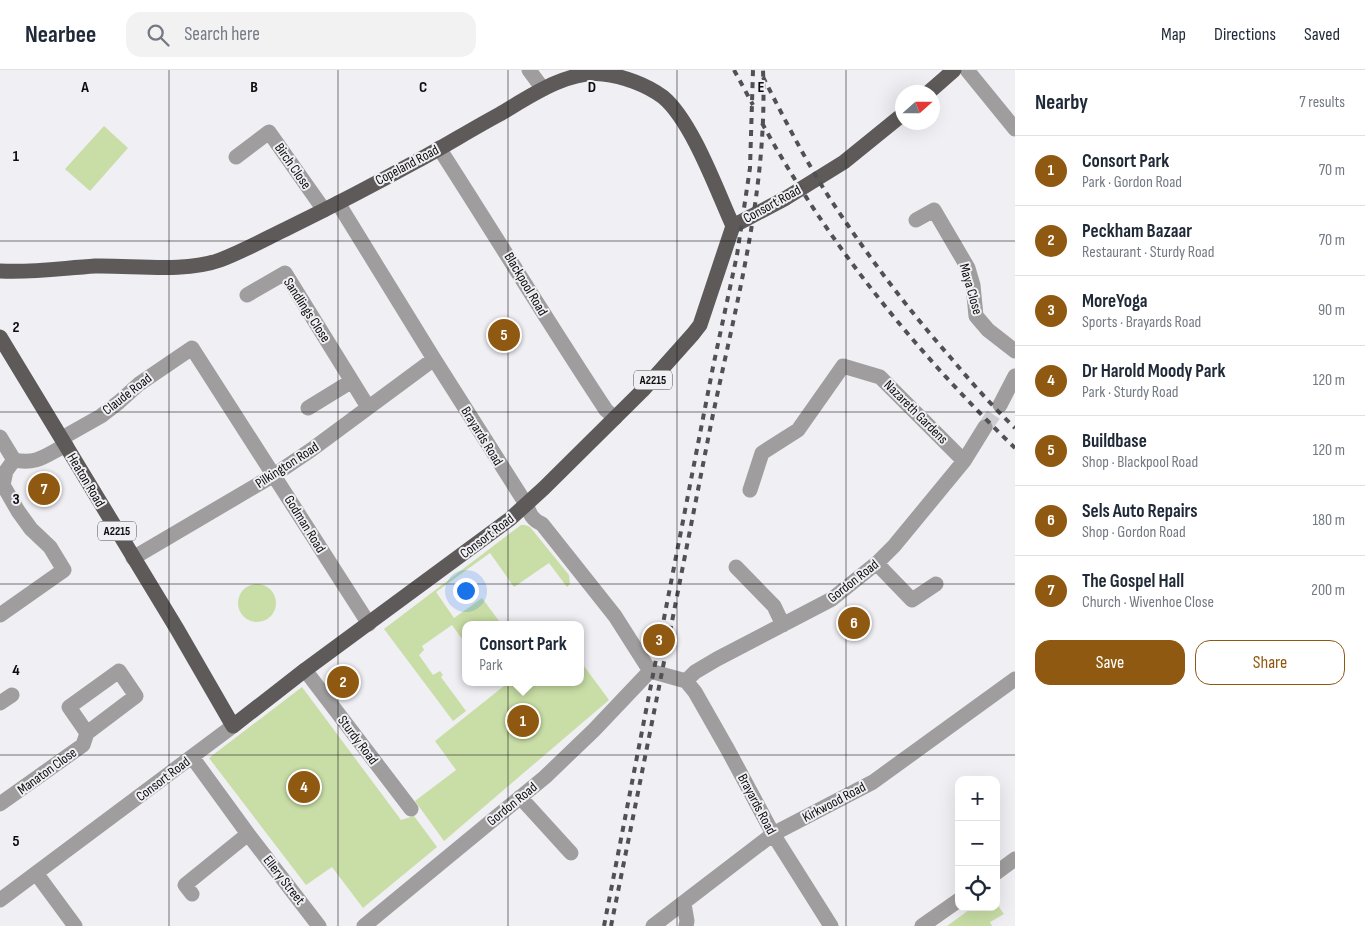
<!DOCTYPE html>
<html lang="en">
<head>
<meta charset="utf-8">
<style>
	body { margin:0; font-family:"Sofia Sans Condensed",sans-serif; background:#f2f2f3; color:#1f2937 }
	.controls { position:absolute; right:15px; bottom:15px; display:grid; overflow:hidden; border-radius:10px; box-shadow:0 5px 20px #0002 }
	.controls button { width:45px; height:45px; display:grid; place-items:center; padding:0; border:0; border-bottom:1px solid #e0e1e3; background:#fff; color:#1f2937; font:25px sans-serif }
	.compass { position:absolute; left:895px; top:15px; width:45px; height:45px; border-radius:50%; background:#fff; box-shadow:0 5px 20px #0002; rotate:69deg }
	.you { position:absolute; left:465px; top:520px; width:18px; height:18px; margin:-12px; border:4px solid #fff; border-radius:50%; background:#1a73e8; box-shadow:0 0 0 8px #1a73e833 }
	.badge { display:grid; place-items:center; width:32px; height:32px; border-radius:50%; background:#905911; color:#fff; font-size:16px; font-weight:700 }
	.pin { position:absolute; translate:-50% -50%; border:2px solid #fff; box-shadow:0 1px 5px #0006 }
	.popup { position:absolute; left:462px; top:551px; width:122px; height:65px; box-sizing:border-box; display:grid; place-content:center; border-radius:10px; background:#fff; filter:drop-shadow(0 1px 4px #0005); font-size:16px; white-space:nowrap; color:#747a83 }
	.popup b { font-size:19px; color:#1f2937 }
	.popup::after { content:''; position:absolute; left:50%; top:100%; margin-left:-10px; border:10px solid transparent; border-top-color:#fff }
	.list { margin:0; padding:0; list-style:none }
	h2 { display:flex; justify-content:space-between; align-items:center; height:65px; margin:0; padding:0 20px; font-size:21px }
	h2 small { font-size:16px; font-weight:400; color:#747a83 }
	.list li { display:grid; grid-template-columns:32px 1fr auto; gap:15px; align-items:center; box-sizing:border-box; height:70px; padding:0 20px; border-top:1px solid #e0e1e3 }
	.list b { display:block; font-size:19px; white-space:nowrap }
	.list p { margin:0; font-size:16px; white-space:nowrap; color:#747a83 }
	.list em { font-size:16px; font-style:normal; color:#747a83 }
	.actions { display:flex; gap:10px; padding:15px 20px }
	.actions a { flex:1; padding:11px 0; border:1px solid #905911; border-radius:15px; text-align:center; font-size:18px; color:#905911 }
	.actions .main { background:#905911; color:#fff }
	.icon { flex:none; width:28px; height:28px; fill:none; stroke:currentColor; stroke-width:2; stroke-linecap:round; stroke-linejoin:round }
	.map { position:relative; flex:none; width:1015px; height:856px; overflow:hidden }
	header { display:flex; align-items:center; gap:30px; box-sizing:border-box; height:70px; padding:0 25px; background:#fff; border-bottom:1px solid #e0e1e3 }
	header strong { font-size:24px }
	nav { display:flex; gap:28px; margin-inline-start:auto; font-size:18px }
	.search { width:350px; height:45px; background:#f2f2f3; display:flex; align-items:center; gap:12px; box-sizing:border-box; padding:0 18px; border-radius:15px; color:#747a83; font-size:19px }
	main { display:flex }
	aside { flex:1; background:#fff }
	.map>svg:first-child { display:block }
	.green { fill:#c9dea6 }
	.lines { fill:none; stroke-linecap:round; stroke-linejoin:round }
	.minor-tunnel { stroke:#cdcdd2; stroke-width:15; stroke-dasharray:15 8; stroke-linecap:butt }
	.minor { stroke:#9f9d9d; stroke-width:15 }
	.major { stroke:#5e5a59; stroke-width:15 }
	.rail { stroke:#515153; stroke-width:4; stroke-dasharray:6 6; stroke-linecap:butt }
	.grid { fill:none; stroke:#0d0d0e; stroke-width:1; stroke-opacity:0.55 }
	.labels { text-anchor:middle; dominant-baseline:central; stroke-width:4; stroke-linejoin:round; paint-order:stroke }
	.shield { fill:#efeff4; stroke:#515153; stroke-width:1 }
	.shield-label { font-size:12px; font-weight:bold; fill:#0d0d0e }
	.street-label { font-size:14px; fill:#0d0d0e; stroke:#efeff4 }
	.grid-label { font-size:16px; text-anchor:middle; font-weight:bold; fill:#0d0d0e; stroke:#efeff4; stroke-width:4; stroke-linejoin:round; paint-order:stroke }
</style>
</head>
<body>
<header>
<strong>Nearbee</strong>
<div class="search"><svg class="icon" aria-label="search" viewBox="0 0 24 24"><circle cx="10" cy="10" r="6"/><path d="M15 15l6 6"/></svg>Search here</div>
<nav><a>Map</a><a>Directions</a><a>Saved</a></nav>
</header>
<main>
<div class="map">
<svg width="1015" height="856" viewBox="0 0 1015 856">
	<rect width="100%" height="100%" fill="#efeff4"/>
	<path class="green" d="M104,56l24,22 -38,43 -25,-22z
		M521,455h4l5,2 39,48 1,9 -3,3 -18,-24 -35,24 -24,-34 -54,39 18,26 28,-20 20,27h-36l-1,18 -13,-18 -30,21 2,4 -5,5 14,20 7,-4 3,4 -2,2 25,34 -13,10 -69,-92z
		M238 533a19 19 0 1 1 38 0a19 19 0 1 1-38 0Z
		M581,592l28,38 -165,141 -29,-40 41,-31 -21,-29 74,-59h71z
		M302,617l99,133 13,-4 23,31 -74,61 -31,-41 -26,18 -97,-127z
		M996,833l8,11 -14,8 2,4h-45l26,-19h23z"/>
	<g class="lines">
		<path class="minor-tunnel" d="M985,357l15,-22"/>
		<path class="minor" d="M529,0l14,19
			M967,0l48,59
			M439,78c56,87 110,176 167,262l9,8
			M236,87l33,-25 55,78
			M338,133l96,156 92,145c4,10 6,16 16,20l73,92 35,55 36,10
			M916,150l18,-10 34,58 5,17 3,31 12,14 27,21
			M247,225l38,-22 83,134
			M1000,335l15,-29
			M308,338l44,-27
			M0,367l14,23
			M62,368l39,-22 18,-14 20,-18 53,-36 177,276
			M750,420l12,-37 36,-23 45,-64 37,11 84,84
			M133,488l141,-83 37,-25 123,-91
			M878,492l5,8 29,30 24,-16
			M736,497l38,39 9,19
			M0,545l64,-45 -14,-23 -19,-18 -13,-18 -15,-26 3,-14 8,-11c23,5 32,-5 52,-15
			M305,600l106,139
			M686,611l9,-9 22,-13 115,-60 46,-37 16,-16 70,-85 21,-34
			M686,611l9,11 33,58 45,84 58,92
			M0,633l12,-8
			M192,687l56,77 71,92
			M520,727l51,56
			M0,734l83,-59 4,-12 49,-37 -17,-25 -50,36 18,26
			M36,803l39,53
			M996,803l19,-14
			M192,824l-7,-9 63,-51
			M0,830l233,-174
			M684,834l3,17 -1,5
			M364,856l181,-149 49,-47 56,-59
			M653,856l120,-92 100,-52 142,-103
			M922,856l37,-26"/>
		<path class="major" d="M929,22l25,-22
			M0,201c32,2 63,-3 95,-5 38,-1 89,7 125,-6 24,-9 47,-22 70,-33 43,-21 85,-43 127,-66 28,-15 55,-32 83,-47 29,-17 67,-44 103,-40 20,2 44,11 60,23 29,24 54,94 70,129
			M0,267l177,292 56,97 72,-56 205,-151 34,-31 99,-98 50,-56 7,-9 33,-99 53,-28 58,-36 58,-47"/>
		<path class="rail" d="M734,0l19,35
			M763,7c20,39 40,79 64,117 37,57 79,113 124,164 20,24 41,48 64,70
			M762,53c66,121 154,229 253,325
			M604,856l109,-559 24,-112 13,-87 3,-98
			M611,856c34,-167 67,-335 100,-502 24,-116 57,-234 52,-354"/>
	</g>
	<path class="grid" d="M169,0v856M338,0v856M508,0v856M677,0v856M846,0v856M0,171h1015M0,342h1015M0,514h1015M0,685h1015"/>
	<g class="labels">
		<g class="shield">
			<rect x="634" y="300.5" width="38" height="19" rx="4"/>
			<rect x="98" y="451.5" width="38" height="19" rx="4"/>
		</g>
		<g class="shield-label">
			<text x="653" y="310">A2215</text>
			<text x="117" y="461">A2215</text>
		</g>
		<g class="street-label">
			<text transform="translate(407 95) rotate(-28)">Copeland Road</text>
			<text transform="translate(293 96) rotate(55)">Birch Close</text>
			<text transform="translate(772 134) rotate(-29)">Consort Road</text>
			<text transform="translate(526 214) rotate(59)">Blackpool Road</text>
			<text transform="translate(971 219) rotate(74)">Maya Close</text>
			<text transform="translate(307 240) rotate(57)">Sandlings Close</text>
			<text transform="translate(127 324) rotate(-38)">Claude Road</text>
			<text transform="translate(916 342) rotate(45)">Nazareth Gardens</text>
			<text transform="translate(482 366) rotate(58)">Brayards Road</text>
			<text transform="translate(287 395) rotate(-33)">Pilkington Road</text>
			<text transform="translate(86 410) rotate(59)">Heaton Road</text>
			<text transform="translate(305 454) rotate(58)">Godman Road</text>
			<text transform="translate(487 466) rotate(-37)">Consort Road</text>
			<text transform="translate(853 511) rotate(-38)">Gordon Road</text>
			<text transform="translate(358 670) rotate(53)">Sturdy Road</text>
			<text transform="translate(47 701) rotate(-36)">Manaton Close</text>
			<text transform="translate(163 709) rotate(-37)">Consort Road</text>
			<text transform="translate(834 732) rotate(-28)">Kirkwood Road</text>
			<text transform="translate(512 734) rotate(-39)">Gordon Road</text>
			<text transform="translate(757 734) rotate(62)">Brayards Road</text>
			<text transform="translate(284 810) rotate(52)">Ellery Street</text>
		</g>
	</g>
	<g class="grid-label">
		<text x="85" y="22">A</text>
		<text x="254" y="22">B</text>
		<text x="423" y="22">C</text>
		<text x="592" y="22">D</text>
		<text x="761" y="22">E</text>
		<text x="16" y="91">1</text>
		<text x="16" y="262">2</text>
		<text x="16" y="434">3</text>
		<text x="16" y="605">4</text>
		<text x="16" y="776">5</text>
	</g>
</svg>
<div class="controls">
<button>+</button>
<button>−</button>
<button><svg class="icon" aria-label="locate" viewBox="0 0 24 24"><circle cx="12" cy="12" r="6"/><path d="M12 2v4M12 18v4M2 12h4M18 12h4"/></svg></button>
</div>
<svg class="compass" viewBox="-18 -18 36 36"><path d="M0-13l5 13h-10z" fill="#e53935"/><path d="M0 13l5-13h-10z" fill="#747a83"/></svg>
<div class="you"></div>
<div class="pin badge" style="left:523px;top:651px">1</div>
<div class="popup"><b>Consort Park</b>Park</div>
<div class="pin badge" style="left:343px;top:612px">2</div>
<div class="pin badge" style="left:659px;top:570px">3</div>
<div class="pin badge" style="left:304px;top:717px">4</div>
<div class="pin badge" style="left:504px;top:265px">5</div>
<div class="pin badge" style="left:854px;top:553px">6</div>
<div class="pin badge" style="left:44px;top:419px">7</div>
</div>
<aside>
<h2>Nearby<small>7 results</small></h2>
<ul class="list">
<li><span class="badge">1</span><div><b>Consort Park</b><p>Park · Gordon Road</p></div><em>70 m</em></li>
<li><span class="badge">2</span><div><b>Peckham Bazaar</b><p>Restaurant · Sturdy Road</p></div><em>70 m</em></li>
<li><span class="badge">3</span><div><b>MoreYoga</b><p>Sports · Brayards Road</p></div><em>90 m</em></li>
<li><span class="badge">4</span><div><b>Dr Harold Moody Park</b><p>Park · Sturdy Road</p></div><em>120 m</em></li>
<li><span class="badge">5</span><div><b>Buildbase</b><p>Shop · Blackpool Road</p></div><em>120 m</em></li>
<li><span class="badge">6</span><div><b>Sels Auto Repairs</b><p>Shop · Gordon Road</p></div><em>180 m</em></li>
<li><span class="badge">7</span><div><b>The Gospel Hall</b><p>Church · Wivenhoe Close</p></div><em>200 m</em></li>
</ul>
<div class="actions"><a class="main">Save</a><a>Share</a></div>
</aside>
</main>
</body>
</html>
